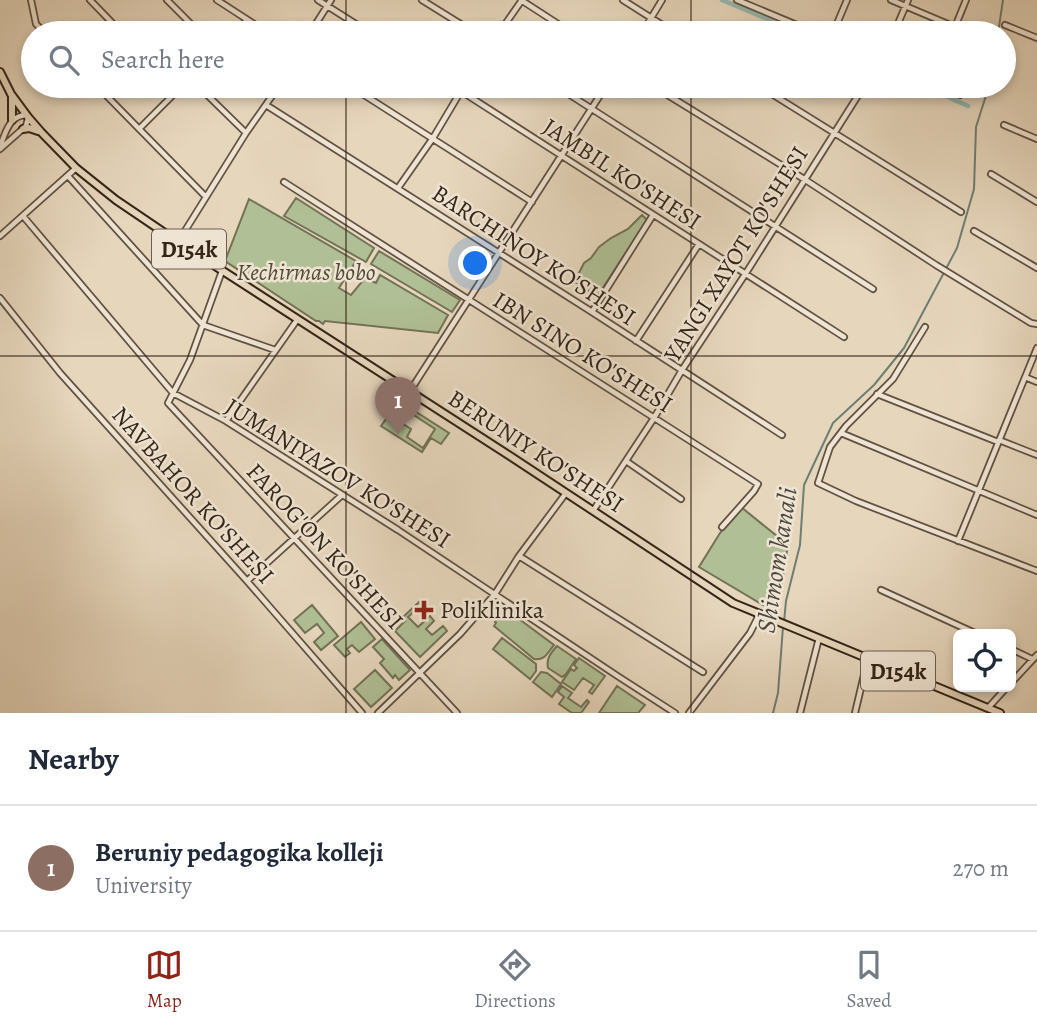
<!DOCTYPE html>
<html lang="en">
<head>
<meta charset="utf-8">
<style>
	body { margin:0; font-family:Alegreya,serif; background:#f6f6f7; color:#1f2937 }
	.controls { position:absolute; right:21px; bottom:21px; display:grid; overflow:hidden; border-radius:10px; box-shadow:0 4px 10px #0003 }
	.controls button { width:63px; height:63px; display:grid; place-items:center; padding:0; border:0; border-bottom:2px solid #e0e1e3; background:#fff; color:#1f2937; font:35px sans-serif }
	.you { position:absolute; left:476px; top:264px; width:24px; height:24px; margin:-18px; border:5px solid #fff; border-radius:50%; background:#1a73e8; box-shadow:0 0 0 10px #1a73e833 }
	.badge { display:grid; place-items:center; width:46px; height:46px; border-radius:50%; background:#8f2418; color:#fff; font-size:23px; font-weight:700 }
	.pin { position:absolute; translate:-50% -58px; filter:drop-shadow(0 2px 4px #0008) }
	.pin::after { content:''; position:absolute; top:37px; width:24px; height:21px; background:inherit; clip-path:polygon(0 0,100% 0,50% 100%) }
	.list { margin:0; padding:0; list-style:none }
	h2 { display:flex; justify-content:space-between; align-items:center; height:91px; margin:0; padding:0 28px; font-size:30px }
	h2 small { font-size:23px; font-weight:400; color:#747a83 }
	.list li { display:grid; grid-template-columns:46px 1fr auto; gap:21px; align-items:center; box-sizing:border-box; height:126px; padding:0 28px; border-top:2px solid #e0e1e3 }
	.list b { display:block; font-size:26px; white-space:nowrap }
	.list p { margin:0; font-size:23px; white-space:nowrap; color:#747a83 }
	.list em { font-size:23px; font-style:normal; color:#747a83 }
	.icon { flex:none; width:38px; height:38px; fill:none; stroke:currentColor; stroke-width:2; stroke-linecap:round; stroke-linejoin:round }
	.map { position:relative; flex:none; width:1037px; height:713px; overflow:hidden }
	.search { position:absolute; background:#fff; box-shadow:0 4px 10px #0003; left:21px; right:21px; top:21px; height:77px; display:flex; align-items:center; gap:18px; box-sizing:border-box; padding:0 24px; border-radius:38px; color:#747a83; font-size:26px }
	.sheet { height:217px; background:#fff }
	nav { display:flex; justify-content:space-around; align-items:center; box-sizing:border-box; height:98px; border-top:2px solid #e0e1e3; background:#fff; font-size:19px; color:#747a83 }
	nav a { display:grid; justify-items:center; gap:4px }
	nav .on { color:#8f2418 }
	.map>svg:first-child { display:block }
	.green { fill:#b0bf95; stroke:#727256; stroke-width:2 }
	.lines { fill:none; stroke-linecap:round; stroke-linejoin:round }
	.stream { stroke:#6e7e73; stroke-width:2 }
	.canal { stroke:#96b9b0; stroke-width:4.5 }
	.minor-casing { stroke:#605141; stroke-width:8 }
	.major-casing { stroke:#332518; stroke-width:10 }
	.minor { stroke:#efe4d3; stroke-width:4.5 }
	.major { stroke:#e6d6bc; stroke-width:6 }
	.grid { fill:none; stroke:#332518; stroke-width:2; stroke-opacity:0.55 }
	.poi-dot { fill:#8f2418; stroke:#efe4d3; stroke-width:2.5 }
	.labels { text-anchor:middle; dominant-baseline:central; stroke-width:5; stroke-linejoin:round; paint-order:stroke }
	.shield { fill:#efe4d3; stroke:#6b5e50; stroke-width:2 }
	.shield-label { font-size:23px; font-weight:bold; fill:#332518 }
	.street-label { font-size:24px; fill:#332518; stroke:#efe4d3 }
	.park-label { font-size:24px; font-style:italic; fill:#524c37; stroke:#efe4d3 }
	.poi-label { font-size:24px; fill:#332518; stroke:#efe4d3; text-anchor:start }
	.water-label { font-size:26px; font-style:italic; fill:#4c4a3e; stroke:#efe4d3 }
</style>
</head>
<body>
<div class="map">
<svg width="1037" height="713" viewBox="0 0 1037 713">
	<rect width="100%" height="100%" fill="#e6d6bc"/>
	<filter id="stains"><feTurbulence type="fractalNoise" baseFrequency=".00286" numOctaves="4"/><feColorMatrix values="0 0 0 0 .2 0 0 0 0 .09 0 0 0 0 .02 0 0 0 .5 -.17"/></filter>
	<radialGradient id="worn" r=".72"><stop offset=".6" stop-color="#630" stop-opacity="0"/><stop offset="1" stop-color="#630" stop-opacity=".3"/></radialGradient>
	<path class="green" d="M296,198l78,50 -8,14 -82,-46z
		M249,199l107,62 -17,27 12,7 14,-17 11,5 4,-8 68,40 -10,18 -113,-12 -2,3 -4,-3h-3l-91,-60z
		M642,215l5,5 -50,77 -26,-18 3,-3 4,-1 6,-12 7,-5 8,-11 12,-9 17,-9z
		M379,251l81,49 -8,12 -81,-48z
		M396,399l53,34 -8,11 -10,-6 -9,14 -41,-26 8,-11 22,14 -4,8 16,11 12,-19 -41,-27z
		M741,507l47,38 -10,61 -13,-6 -2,5 -64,-38 21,-34z
		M419,602l2,3 -13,12 10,10 12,-11 4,5 -8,8 6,6 11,-9 4,5 -27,26 -25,-26 10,-10 -3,-3z
		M312,605l26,31 -17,14 -7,-8 10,-9 -7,-9 -12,9 -11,-13z
		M501,614l11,5 3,-3 39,29c-6,7 -9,16 -20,14l-40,-33 2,-3 -1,-1z
		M361,622l14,17 -16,13 -7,-7 -5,4 3,4 -5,4 -11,-12z
		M502,638l34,26v7l-6,8 -37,-30z
		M382,639l28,31 -11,10 -4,-5 -2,3 -13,-15 4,-4 -11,-12z
		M557,646l19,13 -10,15 -4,3 -14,-9c-2,-10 3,-15 9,-22z
		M579,658l26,18 -13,18 -3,-2 5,-7 -11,-7 -9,12 -12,-8 9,-13 3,2 3,-3 -3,-3z
		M375,670l17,18 -21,19 -17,-18z
		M541,672l6,1 14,11 -9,13 -19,-15z
		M562,686l10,7 -4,5 13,9 6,-7 2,2 -8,11h-9l-13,-9 5,-7 -6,-5z
		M617,686l28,19 -7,8h-39z"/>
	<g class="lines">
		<path class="stream" d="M998,33l5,-33
			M784,622l2,-21 14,-56 4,-60 29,-62 41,-38 30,-37 53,-100 17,-59 2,-62 13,-41
			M773,713l5,-20 5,-66"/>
		<path class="canal" d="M722,0l79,33
			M923,86l45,20"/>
		<g class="minor-casing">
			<path id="minor" d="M31,0l5,24 9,9
				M90,0l32,33
				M167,0l33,33
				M217,0l51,33
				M318,0l52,33
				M422,0l53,33
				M521,0l51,33
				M623,0l52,33
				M737,0l79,33
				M891,0l64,27 11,-27
				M1005,25l32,13
				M235,33l12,-13
				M310,33l21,-33
				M499,33l23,-33
				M642,33l20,-33
				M833,33l14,-33
				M894,33l14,-33
				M97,86l109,111
				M198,86l48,47
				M350,86l182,116
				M453,86l391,251
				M556,86l317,203
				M653,86l151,93 132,86 95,58 6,1
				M759,86l202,126
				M939,86l21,9
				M266,105l326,207 190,123
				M1004,125l33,14
				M139,129l43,-43
				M0,146c6,-14 9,-30 26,-31
				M0,149l26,-23 2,-8
				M991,174l46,28
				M68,176l135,149 72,25
				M284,182l474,302 -4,7 -32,36
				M398,188l35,-50 31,-52
				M23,216l150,177 53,28 71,45 101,64 221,147 56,36
				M974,231l63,37
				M0,236l76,-68
				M178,242l68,-109 33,-47
				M222,271l-32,89 -22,43 289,310
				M0,298l60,75 187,208 115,132
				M592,312l61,-97
				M925,327l-32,52 -47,47 -16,21 -12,36 38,18 181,70
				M636,341l63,-97
				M1025,377l12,5
				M410,391l196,-305
				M877,394l121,48
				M226,421l71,-101
				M841,433l196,82
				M999,440l38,15
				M626,461l55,38
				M593,511l61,-93 28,-48 64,-97 118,-187
				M958,541l79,-193
				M519,556l184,116
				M247,581l95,-86
				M881,590l96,44
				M1011,649l21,10
				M1011,683l26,-28
				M988,708l19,-21
				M378,713l82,-79 35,-40 24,-38 47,-63
				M689,713l61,-80 9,-18
				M800,713l19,-75
				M855,713l13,-55"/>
		</g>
		<g class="major-casing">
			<path id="major" d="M0,72l11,22 17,23 13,15 35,36 40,32 62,42 332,214 223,147 267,110
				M12,96v24
				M23,129l6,-1 9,3"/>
		</g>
		<use href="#minor" class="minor"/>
		<use href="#major" class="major"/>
	</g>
	<path class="grid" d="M346,0v33M691,0v33M346,86v627M691,86v627M0,356h1037"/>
	<path class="poi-dot" d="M420.5 599.5h7v7h7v7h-7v7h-7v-7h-7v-7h7z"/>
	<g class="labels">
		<g class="shield">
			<rect x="152" y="229.5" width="74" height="39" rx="5"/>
			<rect x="861" y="651.5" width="74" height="39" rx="5"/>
		</g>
		<g class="shield-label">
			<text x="189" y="249">D154k</text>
			<text x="898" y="671">D154k</text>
		</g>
		<g class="street-label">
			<text transform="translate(622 174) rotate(33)">JAMBIL KO'SHESI</text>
			<text transform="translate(736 254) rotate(-58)">YANGI XAYOT KO'SHESI</text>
			<text transform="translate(534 255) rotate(33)">BARCHINOY KO'SHESI</text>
			<text transform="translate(583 352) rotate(32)">IBN SINO KO'SHESI</text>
			<text transform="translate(536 451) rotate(33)">BERUNIY KO'SHESI</text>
			<text transform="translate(338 473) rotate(32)">JUMANIYAZOV KO'SHESI</text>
			<text transform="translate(193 495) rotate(48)">NAVBAHOR KO'SHESI</text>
			<text transform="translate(325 546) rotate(47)">FAROG'ON KO'SHESI</text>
		</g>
		<g class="park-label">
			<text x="306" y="272">Kechirmas bobo</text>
		</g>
		<g class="poi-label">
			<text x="440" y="610">Poliklinika</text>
		</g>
		<g class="water-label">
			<text transform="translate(777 560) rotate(-81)">Shimom kanali</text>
		</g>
	</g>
	<rect width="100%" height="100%" filter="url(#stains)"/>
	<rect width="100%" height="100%" fill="url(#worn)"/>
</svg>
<div class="controls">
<button><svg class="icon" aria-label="locate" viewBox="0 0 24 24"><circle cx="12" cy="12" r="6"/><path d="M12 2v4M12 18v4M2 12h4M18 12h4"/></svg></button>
</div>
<div class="you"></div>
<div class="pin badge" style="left:398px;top:435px;background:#8d6e63">1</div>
<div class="search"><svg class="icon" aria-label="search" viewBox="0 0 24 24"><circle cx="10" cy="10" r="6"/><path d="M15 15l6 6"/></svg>Search here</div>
</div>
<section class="sheet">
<h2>Nearby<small></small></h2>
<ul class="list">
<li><span class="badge" style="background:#8d6e63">1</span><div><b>Beruniy pedagogika kolleji</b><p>University</p></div><em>270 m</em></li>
</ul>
</section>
<nav>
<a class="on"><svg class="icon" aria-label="map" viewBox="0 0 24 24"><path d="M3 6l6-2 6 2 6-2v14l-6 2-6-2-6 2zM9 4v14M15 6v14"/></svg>Map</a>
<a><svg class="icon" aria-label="directions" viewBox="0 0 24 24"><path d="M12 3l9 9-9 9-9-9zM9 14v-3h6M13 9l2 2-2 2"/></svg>Directions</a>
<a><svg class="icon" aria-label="saved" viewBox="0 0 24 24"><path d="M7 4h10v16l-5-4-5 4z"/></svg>Saved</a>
</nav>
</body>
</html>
